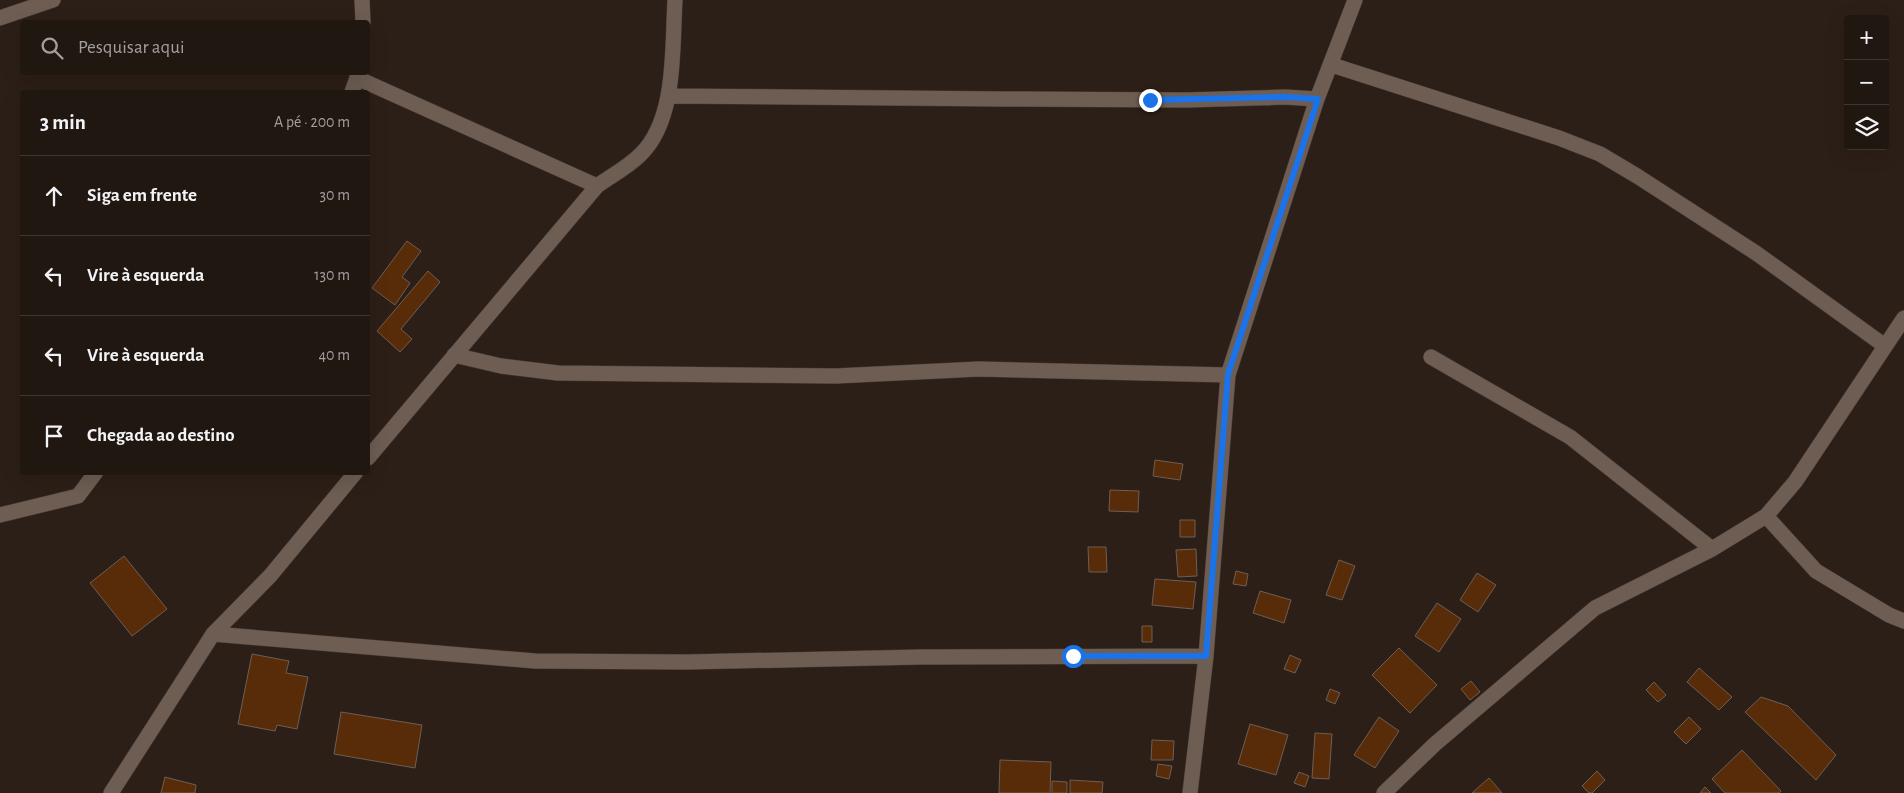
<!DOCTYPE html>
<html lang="pt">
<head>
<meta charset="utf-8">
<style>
	body { margin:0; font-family:"Alegreya Sans",sans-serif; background:#2d241f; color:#f1f3f6 }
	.controls { position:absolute; right:15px; top:15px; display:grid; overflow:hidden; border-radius:5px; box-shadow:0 5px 20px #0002 }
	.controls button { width:45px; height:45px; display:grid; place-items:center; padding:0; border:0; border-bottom:1px solid #3e3631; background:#211711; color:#f1f3f6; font:25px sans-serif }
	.stop { position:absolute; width:15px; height:15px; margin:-11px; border:4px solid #1a73e8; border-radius:50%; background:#fff }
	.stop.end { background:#1a73e8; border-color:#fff; box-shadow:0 1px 5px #0008 }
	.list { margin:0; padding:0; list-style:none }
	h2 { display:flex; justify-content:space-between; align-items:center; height:65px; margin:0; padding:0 20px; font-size:21px }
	h2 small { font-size:16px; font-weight:400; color:#a29f9f }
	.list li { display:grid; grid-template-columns:32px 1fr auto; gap:15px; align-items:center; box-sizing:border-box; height:80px; padding:0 20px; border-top:1px solid #3e3631 }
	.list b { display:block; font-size:19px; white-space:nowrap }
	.list em { font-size:16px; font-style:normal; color:#a29f9f }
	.icon { flex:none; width:28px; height:28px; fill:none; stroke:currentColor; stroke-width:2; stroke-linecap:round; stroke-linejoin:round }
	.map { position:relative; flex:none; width:1904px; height:793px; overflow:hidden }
	.search { position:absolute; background:#211711; box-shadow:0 5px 20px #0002; left:20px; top:20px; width:350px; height:55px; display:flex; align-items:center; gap:12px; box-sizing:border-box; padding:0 18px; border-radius:5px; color:#a29f9f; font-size:19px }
	.panel { position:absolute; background:#211711; box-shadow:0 5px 20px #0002; left:20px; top:90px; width:350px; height:385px; border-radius:5px }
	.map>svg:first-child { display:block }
	.building { fill:#592c09; stroke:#6e5e54 }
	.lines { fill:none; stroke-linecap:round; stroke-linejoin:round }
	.minor-casing { stroke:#453b35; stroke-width:16 }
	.minor { stroke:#6d5d53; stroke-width:15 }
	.route { stroke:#1a73e8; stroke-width:6 }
</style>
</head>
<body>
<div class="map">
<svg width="1904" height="793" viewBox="0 0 1904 793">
	<rect width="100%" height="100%" fill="#2c1f17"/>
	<path class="building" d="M407,241l14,10 -19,26 8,6 -15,22 -23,-17z
		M428,271l12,11 -39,47 11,10 -12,13 -23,-21z
		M1155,460l28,4 -3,16 -27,-4z
		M1110,490l29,1 -1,21 -29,-1z
		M1180,520h15v17h-15z
		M1088,547h18l1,25h-18z
		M1196,549l1,27 -19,1 -2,-27z
		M124,556l43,53 -35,27 -42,-53z
		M1339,560l16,6 -13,34 -16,-5z
		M1236,571l12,3 -2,12 -13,-2z
		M1477,573l19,12 -18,27 -18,-12z
		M1155,579l41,3 -3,27 -41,-4z
		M1260,591l31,9 -7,23 -31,-10z
		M1437,603l24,16 -22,33 -24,-16z
		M1142,626h10v16h-10z
		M1399,648l38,37 -27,28 -38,-38z
		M252,654l37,7 -3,12 22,4 -11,52 -20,-4 -2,6 -37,-7z
		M1290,655l11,5 -6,13 -11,-4z
		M1699,668l33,29 -13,13 -32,-28z
		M1471,681l9,11 -10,8 -9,-11z
		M1654,682l12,13 -8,7 -12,-12z
		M1330,689l10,4 -5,11 -9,-4z
		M1761,697l27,9 48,49 -20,25 -71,-68z
		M341,712l81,13 -7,43 -81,-14z
		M1379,717l20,14 -24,37 -21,-13z
		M1689,717l12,12 -15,15 -12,-12z
		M1250,724l38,11 -12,40 -38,-11z
		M1315,733l17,1 -3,45 -17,-1z
		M1152,740l22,1 -1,19h-22z
		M1742,750l39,41 -2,2h-54l-13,-14z
		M1000,760l51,2 -1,31h-51z
		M1158,764l14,2 -3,13 -13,-3z
		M1597,771l8,9 -13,13h-3l-7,-7z
		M1299,772l10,4 -4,11 -11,-4z
		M165,777l31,8 -1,8h-34z
		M1489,778l13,15h-30z
		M1070,780l33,2 -1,11h-32z
		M1052,781l15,1v11h-15z
		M1705,787l6,6h-11z"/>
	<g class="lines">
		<g class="minor-casing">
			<path id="minor" d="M362,0l1,22
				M0,18l53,-18
				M1332,65l227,73 41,16 37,22 119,77 129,93
				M357,78l240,108
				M352,92l7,-20
				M669,96l334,3 184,1 98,-3 32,2
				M454,355l47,11 57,7 278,3 143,-7 249,6
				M1431,357l139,80 142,112
				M368,458l229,-272c14,-10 31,-19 43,-31 37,-35 32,-108 35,-155
				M0,515l78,-19 18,-24
				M1766,516l50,55 73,44 15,6
				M213,634l322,27 151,1 235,-5 285,-1
				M111,793l102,-159 57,-58 86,-104
				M1190,793l16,-137 22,-281 89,-276 38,-99
				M1384,793l51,-49 160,-136 117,-59 54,-33 29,-34 109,-164"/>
		</g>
		<use href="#minor" class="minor"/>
	</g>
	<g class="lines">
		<path class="route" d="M1073,656h133l22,-282 90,-275 -33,-2 -135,3"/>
	</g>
</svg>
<div class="controls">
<button>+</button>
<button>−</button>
<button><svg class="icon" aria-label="layers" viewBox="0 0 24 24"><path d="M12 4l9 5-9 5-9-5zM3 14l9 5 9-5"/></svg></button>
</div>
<div class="stop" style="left:1073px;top:656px"></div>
<div class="stop end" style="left:1150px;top:100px"></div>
<div class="search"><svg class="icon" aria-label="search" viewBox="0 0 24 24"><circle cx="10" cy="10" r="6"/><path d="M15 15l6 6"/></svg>Pesquisar aqui</div>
<section class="panel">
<h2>3 min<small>A pé · 200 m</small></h2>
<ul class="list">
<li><svg class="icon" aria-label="ahead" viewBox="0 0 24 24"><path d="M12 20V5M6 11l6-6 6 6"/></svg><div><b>Siga em frente</b></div><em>30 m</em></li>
<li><svg class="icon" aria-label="left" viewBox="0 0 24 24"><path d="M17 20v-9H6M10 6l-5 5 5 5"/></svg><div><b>Vire à esquerda</b></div><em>130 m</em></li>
<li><svg class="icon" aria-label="left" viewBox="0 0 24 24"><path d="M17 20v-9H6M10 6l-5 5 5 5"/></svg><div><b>Vire à esquerda</b></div><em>40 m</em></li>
<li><svg class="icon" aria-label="arrive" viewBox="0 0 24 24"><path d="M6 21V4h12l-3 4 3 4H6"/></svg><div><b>Chegada ao destino</b></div></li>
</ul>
</section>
</div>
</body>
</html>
